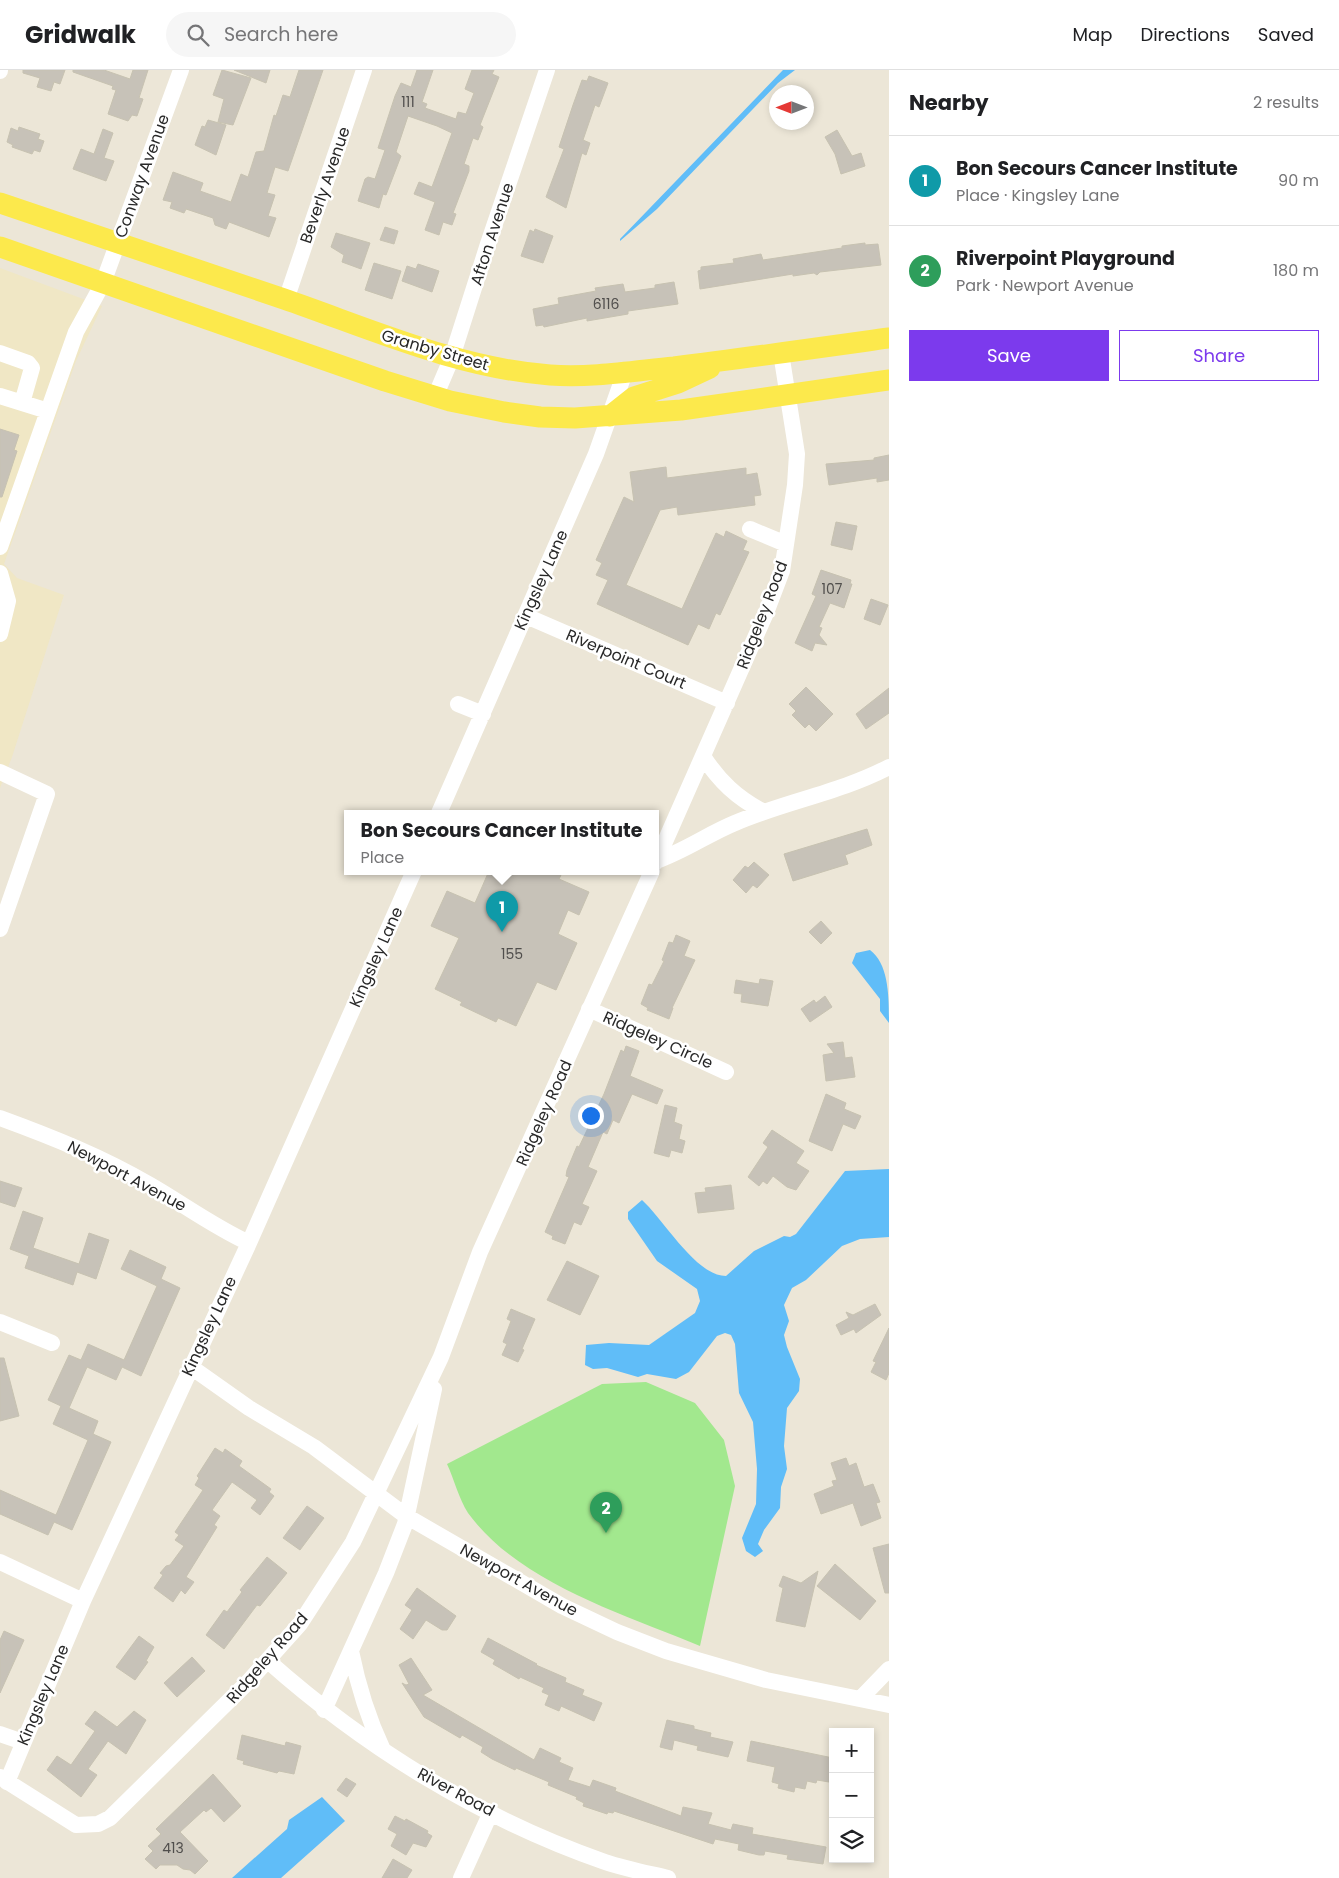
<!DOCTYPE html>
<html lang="en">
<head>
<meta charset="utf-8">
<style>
	body { margin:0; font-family:Poppins,sans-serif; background:#f6f6f6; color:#202124 }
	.controls { position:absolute; right:15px; bottom:15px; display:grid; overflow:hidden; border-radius:0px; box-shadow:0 2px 8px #0003 }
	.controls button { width:45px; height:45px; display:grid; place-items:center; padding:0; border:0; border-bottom:1px solid #e0e0e0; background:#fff; color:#202124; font:25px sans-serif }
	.compass { position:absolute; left:769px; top:15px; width:45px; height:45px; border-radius:50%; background:#fff; box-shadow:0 2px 8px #0003; rotate:270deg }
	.you { position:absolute; left:590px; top:1045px; width:18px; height:18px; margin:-12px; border:4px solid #fff; border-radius:50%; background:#1a73e8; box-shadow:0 0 0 8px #1a73e833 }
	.badge { display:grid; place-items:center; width:32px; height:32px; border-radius:50%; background:#7c3aed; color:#fff; font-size:16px; font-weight:700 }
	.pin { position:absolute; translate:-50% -41px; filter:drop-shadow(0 1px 2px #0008) }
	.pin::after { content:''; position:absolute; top:26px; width:18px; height:15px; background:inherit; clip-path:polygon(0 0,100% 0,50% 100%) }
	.popup { position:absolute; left:344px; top:740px; width:315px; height:65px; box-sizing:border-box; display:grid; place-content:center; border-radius:0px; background:#fff; filter:drop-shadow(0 1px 4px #0005); font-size:16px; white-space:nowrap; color:#757577 }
	.popup b { font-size:19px; color:#202124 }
	.popup::after { content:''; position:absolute; left:50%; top:100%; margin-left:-10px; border:10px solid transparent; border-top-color:#fff }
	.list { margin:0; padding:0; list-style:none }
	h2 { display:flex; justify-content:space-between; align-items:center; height:65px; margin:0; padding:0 20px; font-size:21px }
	h2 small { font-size:16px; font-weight:400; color:#757577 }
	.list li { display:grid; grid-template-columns:32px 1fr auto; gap:15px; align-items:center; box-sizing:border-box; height:90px; padding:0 20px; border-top:1px solid #e0e0e0 }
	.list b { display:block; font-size:19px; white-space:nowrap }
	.list p { margin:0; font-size:16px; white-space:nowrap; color:#757577 }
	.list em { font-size:16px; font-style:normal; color:#757577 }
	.actions { display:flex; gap:10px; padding:15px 20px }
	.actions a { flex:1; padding:11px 0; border:1px solid #7c3aed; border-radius:0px; text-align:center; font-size:18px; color:#7c3aed }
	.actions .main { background:#7c3aed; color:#fff }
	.icon { flex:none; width:28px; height:28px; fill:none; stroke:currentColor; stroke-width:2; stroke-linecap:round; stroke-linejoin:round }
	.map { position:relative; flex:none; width:889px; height:1808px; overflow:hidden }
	header { display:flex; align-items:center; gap:30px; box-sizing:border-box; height:70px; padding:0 25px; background:#fff; border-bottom:1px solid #e0e0e0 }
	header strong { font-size:24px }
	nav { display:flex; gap:28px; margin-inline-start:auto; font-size:18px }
	.search { width:350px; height:45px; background:#f6f6f6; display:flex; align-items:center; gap:12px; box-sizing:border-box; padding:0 18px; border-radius:28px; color:#757577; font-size:19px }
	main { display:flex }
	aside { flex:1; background:#fff }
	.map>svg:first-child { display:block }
	.education { fill:#f0e7c5 }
	.green { fill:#a2e88e }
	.water { fill:#60bdf8 }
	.building { fill:#c7c2b8; stroke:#c7c2b1 }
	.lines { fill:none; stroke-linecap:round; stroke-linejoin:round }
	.minor { stroke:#fff; stroke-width:16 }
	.major { stroke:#fce94c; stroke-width:21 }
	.labels { text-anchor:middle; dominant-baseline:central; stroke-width:5; stroke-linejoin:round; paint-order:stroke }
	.number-label { font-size:14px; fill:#504e4c }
	.street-label { font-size:16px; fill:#282828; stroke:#fff }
</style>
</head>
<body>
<header>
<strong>Gridwalk</strong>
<div class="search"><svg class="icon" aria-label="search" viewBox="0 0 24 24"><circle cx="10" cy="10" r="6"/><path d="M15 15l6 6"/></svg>Search here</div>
<nav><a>Map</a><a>Directions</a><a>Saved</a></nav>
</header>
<main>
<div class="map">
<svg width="889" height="1808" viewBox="0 0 889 1808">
	<rect width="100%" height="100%" fill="#ece6d7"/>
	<path class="education" d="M0,198l102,38 -26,55 -72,203 13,14 47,17 -52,162 -12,31z"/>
	<path class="green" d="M646,1312l49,21 29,37 11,46 -35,160c-77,-32 -181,-63 -232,-133 -9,-14 -14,-34 -21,-49l155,-80z"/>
	<path class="water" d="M783,0h12l-17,13 -121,126 -37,32v-2z
		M870,880c19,14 19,47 19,73l-9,-12v-12l-28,-36 4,-10z
		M889,1099v68l-29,2 -18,7 -36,34 -14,8 -8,17 5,16 -5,14 3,12 13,32 -1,12 -12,17 -3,38 3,23 -6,18 -1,21 -16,22 -6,14 5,7 -8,6 -9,-6 -4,-13 14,-34 1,-35 -4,-47 -14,-29 -4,-49 -4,-9 -6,-2 -8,3 -28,36 -13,7 -29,-5 -9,3 -31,-9 -14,1 -8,-4 1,-20 23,-2 40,2 46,-32 5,-12 -3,-12 -40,-28 -29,-42v-7l14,-12c22,20 54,76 84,76l28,-25 30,-15 6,1 6,-3 49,-63z
		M322,1727l23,24 -64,57h-49l55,-49 2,-9z"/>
	<path class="building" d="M23,0h42l-5,14 -6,-2 -3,9 -14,-4 3,-9 -17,-5z
		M73,0h31l26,9 3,-9h15l-9,28 4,1 -6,17 -5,-1 -4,6 -20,-7 8,-24 -4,-1 1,-3 -40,-14z
		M222,0l29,8 -18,47 -15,-3 6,-23 -11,-4z
		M234,0h36l-4,13z
		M299,0h24l-35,101 -13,-4 -8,26 8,2 -7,21 8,2 -7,19 -40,-15 -3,7 -11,-4 -2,-7 -27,-9 -2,4 -14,-5 2,-6 -9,-2 10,-28 30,11 -3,8 31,11 10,-28 7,3 8,-25 8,-1 10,-36 2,1 7,-21 7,2z
		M417,0h16l-11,32 5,2 -2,4 31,11 2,-7 8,2 8,-21 -9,-4 7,-19h22l-2,4 7,3 -19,48 3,2 -5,13 -5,-2 -9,26 5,2v5l-16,42 3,1 -4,11 -9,-3 -4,13 -14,-5 10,-28 -21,-8 5,-12 13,5 20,-54 -15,-7 -29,-10 -12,36 5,4 -15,39 -3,-1 -4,14 -21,-7 7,-22 3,-2 7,2 10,-29 -7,-2 17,-52 6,-13 10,4z
		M589,6l19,7 -9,24 -4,-2 -12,35 7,3 -4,12 -4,-2 -16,55 -20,-11 18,-48 -5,-2 14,-42 9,-25 5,1z
		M208,50l18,5 -10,30 -21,-10 7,-19 3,1z
		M19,57l21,7 -2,5 6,2 -4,11 -6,-2 -2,4 -20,-7 1,-2 -6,-3 4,-14 7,3z
		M103,59l10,4 -9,25 10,3 -8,20 -33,-12 8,-20 13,5z
		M837,60l15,26 9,-3 4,13 -24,8 -6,-20 -10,-17z
		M385,157l13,4 -4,13 -14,-4z
		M535,159l18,7 -10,27 -22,-7 9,-26 4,2z
		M336,163l34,10 -9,26 -19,-7 2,-7 -13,-8z
		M865,173v2l13,-1 3,21 -61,7 -3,3 -3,-2 -21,3v-2l-93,15 -2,-18 3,-1v-3l33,-4 -1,-4 28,-5 2,6 79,-12v-2z
		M374,193l27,8 -9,28 -27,-9z
		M418,194l21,7 -7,21 -30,-11 5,-15 9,3z
		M674,212l4,22 -50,7v3l-41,7v-3l-43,9 -1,-2 -7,1 -3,-17 26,-5 -1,-6 38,-7 -1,-3 28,-4 2,8 30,-4v-3z
		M0,359l19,6 -5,15 3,1 -15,46h-2z
		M889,385v25l-12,2v-4l-48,7 -3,-21 48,-4v-2z
		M666,397l1,11 79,-10v7l11,-2 4,22 -7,1 1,9 -77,10 -1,-8 -17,3 -34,75 56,24 34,-76 8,4 2,-6 21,10 -4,9 6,2 -29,63 -4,-2 -7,16 -11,-5 -10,21 -91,-41 11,-24 -12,-5 6,-12 -6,-3 28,-63 10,5 -4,-30z
		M836,452l21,4 -5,24 -21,-5z
		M821,500l30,10 -1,4h2l-8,24 -14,-5 -11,24 3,1 -3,7 8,10 -12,-2 -3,8 -17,-8 21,-47 -4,-2z
		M871,529l17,6 -8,20 -16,-6z
		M806,617l27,27 -17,17 -7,-7 -4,4 -13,-13 4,-4 -7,-7z
		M889,618v25l-23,16 -10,-15z
		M867,759l5,16 -27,10 3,9 -55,17 -9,-27z
		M754,792l15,13 -12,13 -4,-3 -7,8 -13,-13 12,-14 3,2z
		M489,801h63l9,4 -2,4 30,13 -10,23 -11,-5 -10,24 19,9 -21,47 -19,-8 -21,44 -18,-8 -2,4 -36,-17 2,-3 -27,-13 24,-51 -28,-12 16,-35 28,12z
		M821,851l11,12 -11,11 -12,-12z
		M676,865l14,6 -6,15 11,4 -23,48h1l-4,11 -22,-9 1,-2 -7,-4 8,-20 3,1 12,-24 -2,-1 7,-18 4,1z
		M760,909l13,2 -5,25 -27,-4 1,-8 -8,-1 2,-13 23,4z
		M825,926l7,11 -22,15 -9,-13 13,-9 2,3z
		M843,972l2,16 7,-1 3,20 -29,4 -3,-26 11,-2 -7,-9z
		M626,976l13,5 -9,25 33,14 -6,14 -25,-10 -13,29 -6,-3 -6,14 -4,-2 -15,35 9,4 -15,33 7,3 -8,18 -7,-3 -9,22 -13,-5 1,-3 -8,-4 24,-55 -3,-1 1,-6 10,-24 2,1 25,-53 17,-44 3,2z
		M826,1024l20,9 -2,6 17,7 -6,13 -12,-5 -11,27 -23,-10z
		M665,1035l12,3 -3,14 8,3 -3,14 6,2 -3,12 -11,-3 -2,7 -15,-4z
		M772,1060l32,21 -8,12 13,8 -13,19 -9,-3 -14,-11 -6,8 -4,-3 -4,5 -11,-9 20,-30 -5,-4z
		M0,1111l22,7 -7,19 -15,-5z
		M731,1115l3,24 -36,4 -3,-20 11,-1 -1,-4z
		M23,1141l20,7 -10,30 46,16 10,-31 20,7 -13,39 -19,-7 -4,13 -48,-17 4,-12 -19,-7z
		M130,1180l36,17 -5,12 19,9 -39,88 -19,-9 -6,13 -29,-13 -18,41 29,13 -5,13 18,8 -39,88 -18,-8 -6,13 -48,-21v-24l56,25 32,-75 -35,-16 8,-18 -13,-6 21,-45 12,5 7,-16 36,16 33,-74 -36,-17z
		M567,1191l32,15 -19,39 -33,-15z
		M875,1234l6,11 -25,18 -2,-4 -13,6 -5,-10 13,-7 -3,-6 7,3z
		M511,1239l24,10 -13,30 2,1 -6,12 -16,-7 5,-11 -4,-2 8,-21 -4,-2z
		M889,1258v45l-3,7 -15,-8 5,-10 -3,-1z
		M0,1288h4l15,58 -19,5z
		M215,1378l8,5 2,-4 17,12 -3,5 32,23 -2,3 5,4 -14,19 -9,-7 6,-8 -25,-18 -20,28 8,6 -6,9 3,2 -31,50 8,5 -9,12 -4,-4 -8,12 -19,-14 9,-13 -3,-2 6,-7 4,-1 14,-19 -9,-6 4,-5 -4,-3 28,-42 -8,-5 4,-7 -2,-2z
		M846,1388l3,8 7,-3 8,24 9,-3 7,18 -4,1 5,15 -20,8 -8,-23 -32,11 -7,-20 20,-8 -2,-5 5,-1 -6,-17z
		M307,1436l17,12 -24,32 -17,-12z
		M889,1474v49h-4l-12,-45z
		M267,1487l20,16 -27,33 -3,-1 -33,44 -18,-14 18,-25 3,2 15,-20 -2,-2z
		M835,1494l41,37 -16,19 -43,-34z
		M818,1501l-13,56 -29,-6 7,-33 -4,-2 4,-10 18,7z
		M417,1518l39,28 -9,14h-5l-16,-10 -13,19 -13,-10 12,-19 -7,-5z
		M4,1561l20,9 -24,53v-53z
		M139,1566l15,11 -8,14 2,1 -13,18 -19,-13z
		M488,1568l49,26 -1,1 30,13 -1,4 19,8 -2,5 20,8 -8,18 -33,-15 -2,5 -14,-6 4,-10 -7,-3 2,-4 -24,-11 -1,2 -26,-15 2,-4 -14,-8z
		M192,1587l13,14 -28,26 -13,-14z
		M411,1588l21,32 -9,5 111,65 6,-12 21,10 -2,4 14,6 -5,12 22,7 3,-7 23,8 -1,3 66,25 2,-9 29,6 -4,11 23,6 2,-6 20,4 -1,6 74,13 -3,17 -36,-5 1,-4 -23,-4 -1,4h-5l-21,-5 1,-6 -24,-5 -2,5 -99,-33 -1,2 -5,-1 -1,2 -24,-8 1,-3 -8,-4 1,-2 -29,-12 1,-3 -33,-14 -1,2 -23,-11 -11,-7 2,-5 -21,-12 -2,3 -36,-21 -22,-34 4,2 3,-1 -10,-19z
		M95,1641l22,16 17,-16 12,9 -20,34 -18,-13 -20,28 9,6 -16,22 -34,-27 10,-14 14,9 24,-34 -10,-7z
		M667,1650l27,6v3l17,4 -1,4 23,5 -5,15 -31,-7 1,-4 -24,-6 -2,10 -12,-3z
		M242,1665l43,11 1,-4 15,4 -7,28 -15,-3 -2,2 -34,-9 1,-3 -7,-2z
		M751,1671l82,17 -4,24 -12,-2 -1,3 -9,-2 -2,8 -10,-2 -1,5 -16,-4 1,-4 -7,-2 3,-15 -28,-6z
		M213,1704l28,32 -17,16 -13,-14 -5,4 -2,-2 -24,22 28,29 -13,13 -5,-4 -7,-1 -6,-4h-17l-4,4 -11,-10 8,-8 -5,-5 13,-12 -5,-5z
		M346,1708l10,6 -9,13 -10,-7z
		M395,1746l10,5 1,-2 22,12 -1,2 5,3 -6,11 -13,-4 -7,12 -15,-9 6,-12 -9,-5z
		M393,1789l19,11 -5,8h-25z"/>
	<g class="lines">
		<path class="minor" d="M0,1v-1
			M286,230l78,-230
			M0,283l28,10 4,5 -10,35
			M0,326l48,15
			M435,327l17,-40 36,-113 59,-174
			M750,459l36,15
			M0,477l76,-215 27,-49 78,-213
			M0,503l8,28 -8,33
			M526,546l201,87
			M458,634l25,10
			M703,686c16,25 34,42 61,56
			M0,702l47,22 -47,135
			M439,743l157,-359 29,-82
			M656,791c29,-10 52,-27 79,-38 51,-22 104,-30 154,-56
			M656,792l110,-249 16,-42 13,-86 2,-31 -16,-101
			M589,939l137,63
			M0,1048c52,19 102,39 150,67 33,19 64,42 99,58
			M0,1252l52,21
			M191,1297l58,41 65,39 92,69 156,90 55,26 49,19 100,29 123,25
			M0,1492l83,39
			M351,1581c7,35 17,67 32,99
			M268,1591c98,87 213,158 337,201 21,7 42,11 63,16
			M861,1628l28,-29
			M324,1640l62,-137 19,-49 29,-135
			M0,1664l23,8
			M0,1707l76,48 22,-1 12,-6 137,-135 53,-59 53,-82 88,-185 39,-105 172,-381
			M7,1712l76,-181 166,-358 165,-372
			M461,1808l30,-66"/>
		<path class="major" d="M0,133c95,32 190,64 284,96 87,30 173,69 266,76 41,3 83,-4 124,-8 72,-9 143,-19 215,-29
			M0,177l385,134 65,20 54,11 36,5 35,1 106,-8 208,-30
			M610,346l24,-19 44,-14 32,-15"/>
	</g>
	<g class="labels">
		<g class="number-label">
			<text x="408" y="32">111</text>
			<text x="606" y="234">6116</text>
			<text x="832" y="519">107</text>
			<text x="512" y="884">155</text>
			<text x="173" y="1778">413</text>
		</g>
		<g class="street-label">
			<text transform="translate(142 106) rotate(-70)">Conway Avenue</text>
			<text transform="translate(325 115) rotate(-71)">Beverly Avenue</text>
			<text transform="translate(492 164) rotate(-72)">Afton Avenue</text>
			<text transform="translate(435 280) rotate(16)">Granby Street</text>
			<text transform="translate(541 510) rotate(-66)">Kingsley Lane</text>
			<text transform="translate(762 545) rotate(-69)">Ridgeley Road</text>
			<text transform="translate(626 589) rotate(23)">Riverpoint Court</text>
			<text transform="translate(376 887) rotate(-66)">Kingsley Lane</text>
			<text transform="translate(658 970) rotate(24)">Ridgeley Circle</text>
			<text transform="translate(544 1043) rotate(-66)">Ridgeley Road</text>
			<text transform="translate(127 1106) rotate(28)">Newport Avenue</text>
			<text transform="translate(209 1256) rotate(-65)">Kingsley Lane</text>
			<text transform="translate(519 1510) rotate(29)">Newport Avenue</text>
			<text transform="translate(267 1588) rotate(-49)">Ridgeley Road</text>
			<text transform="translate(43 1625) rotate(-67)">Kingsley Lane</text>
			<text transform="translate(456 1722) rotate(28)">River Road</text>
		</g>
	</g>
</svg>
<div class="controls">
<button>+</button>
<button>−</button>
<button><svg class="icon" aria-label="layers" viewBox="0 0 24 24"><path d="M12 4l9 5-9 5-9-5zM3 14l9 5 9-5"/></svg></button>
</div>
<svg class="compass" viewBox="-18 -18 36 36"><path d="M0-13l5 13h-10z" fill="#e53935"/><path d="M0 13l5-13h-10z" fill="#757577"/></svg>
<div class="you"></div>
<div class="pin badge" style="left:502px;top:862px;background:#0f9aa8">1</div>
<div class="popup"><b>Bon Secours Cancer Institute</b>Place</div>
<div class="pin badge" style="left:606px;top:1463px;background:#2e9e5b">2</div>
</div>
<aside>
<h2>Nearby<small>2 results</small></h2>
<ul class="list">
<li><span class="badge" style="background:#0f9aa8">1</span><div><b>Bon Secours Cancer Institute</b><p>Place · Kingsley Lane</p></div><em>90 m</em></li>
<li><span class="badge" style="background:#2e9e5b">2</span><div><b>Riverpoint Playground</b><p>Park · Newport Avenue</p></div><em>180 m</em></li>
</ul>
<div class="actions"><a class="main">Save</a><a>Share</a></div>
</aside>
</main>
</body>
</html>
